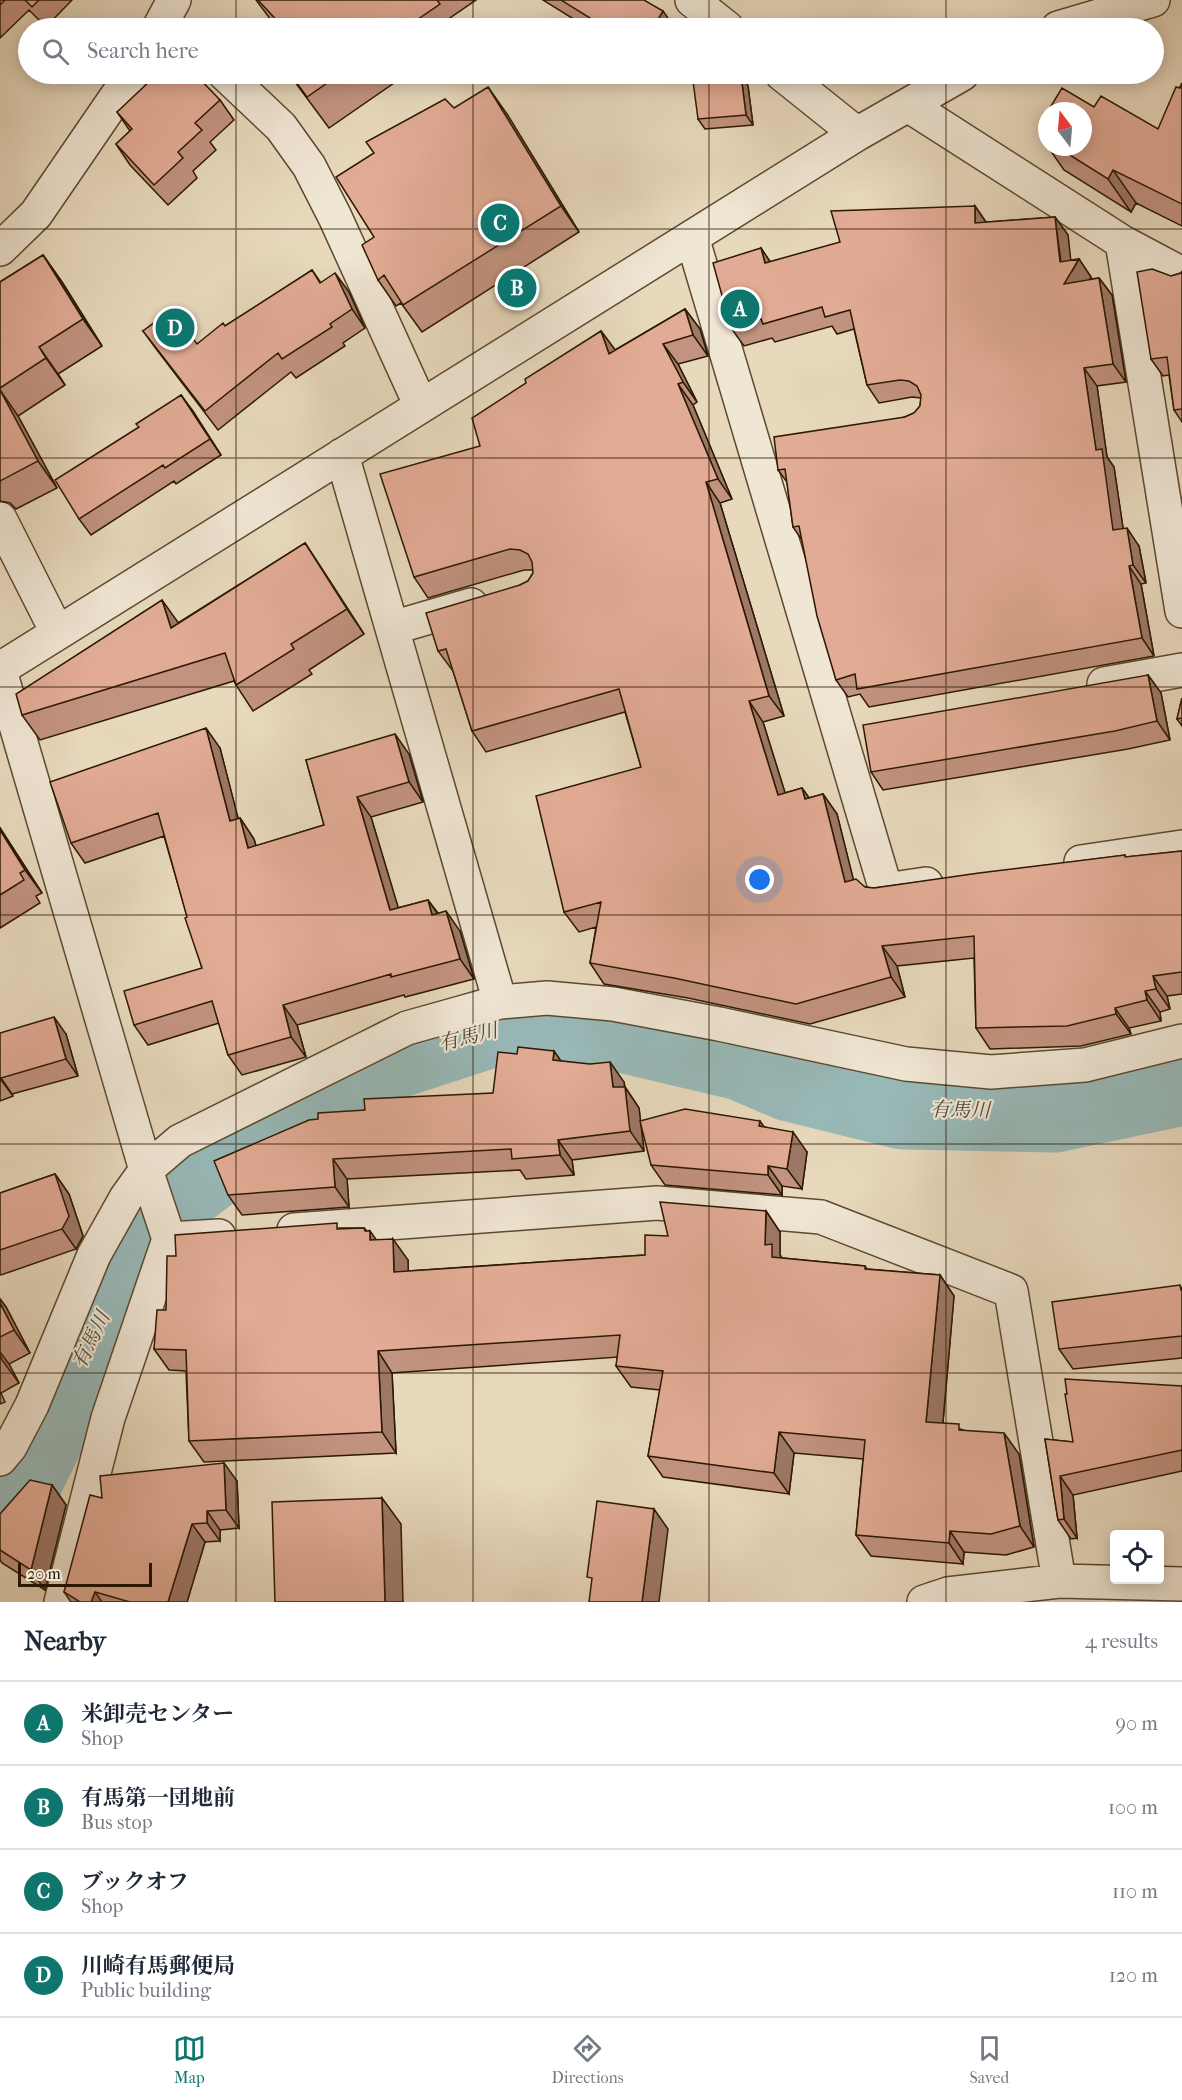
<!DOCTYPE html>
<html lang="en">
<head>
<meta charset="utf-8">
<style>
	body { margin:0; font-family:"IM FELL French Canon","Noto Serif JP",serif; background:#f2f2f3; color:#1f2937 }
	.controls { position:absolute; right:18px; bottom:18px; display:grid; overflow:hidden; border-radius:6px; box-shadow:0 3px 15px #0003 }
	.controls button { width:54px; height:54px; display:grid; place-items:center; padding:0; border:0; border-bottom:2px solid #e0e1e3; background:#fff; color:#1f2937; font:30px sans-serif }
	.compass { position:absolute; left:1038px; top:102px; width:54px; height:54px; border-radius:50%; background:#fff; box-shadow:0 3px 15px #0003; rotate:344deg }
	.scale { position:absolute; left:18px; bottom:15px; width:134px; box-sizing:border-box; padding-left:6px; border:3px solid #2c1901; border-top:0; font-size:16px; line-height:21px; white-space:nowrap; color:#2c1901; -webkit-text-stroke:4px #f0e6d4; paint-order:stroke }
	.you { position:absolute; left:760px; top:880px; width:21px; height:21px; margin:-15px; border:4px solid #fff; border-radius:50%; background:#1a73e8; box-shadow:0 0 0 9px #1a73e833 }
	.badge { display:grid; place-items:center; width:39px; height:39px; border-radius:50%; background:#0f766e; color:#fff; font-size:20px; font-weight:700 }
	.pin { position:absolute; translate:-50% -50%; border:3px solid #fff; box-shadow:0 2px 6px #0006 }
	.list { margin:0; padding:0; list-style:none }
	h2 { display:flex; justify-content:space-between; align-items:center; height:78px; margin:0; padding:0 24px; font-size:26px }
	h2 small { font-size:20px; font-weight:400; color:#747a83 }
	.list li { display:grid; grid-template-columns:39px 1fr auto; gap:18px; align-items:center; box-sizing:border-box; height:84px; padding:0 24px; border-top:2px solid #e0e1e3 }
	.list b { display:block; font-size:22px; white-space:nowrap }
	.list p { margin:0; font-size:20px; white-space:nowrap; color:#747a83 }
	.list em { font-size:20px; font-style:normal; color:#747a83 }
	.icon { flex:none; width:33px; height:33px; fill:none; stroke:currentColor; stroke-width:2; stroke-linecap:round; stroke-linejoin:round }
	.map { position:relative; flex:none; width:1182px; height:1602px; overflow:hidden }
	.search { position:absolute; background:#fff; box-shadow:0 3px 15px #0003; left:18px; right:18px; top:18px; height:66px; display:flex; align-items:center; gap:15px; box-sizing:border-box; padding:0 21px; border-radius:33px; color:#747a83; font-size:22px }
	.sheet { height:414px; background:#fff }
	nav { display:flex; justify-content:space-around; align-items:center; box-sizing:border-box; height:84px; border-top:2px solid #e0e1e3; background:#fff; font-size:16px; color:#747a83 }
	nav a { display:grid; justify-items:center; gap:3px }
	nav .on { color:#0f766e }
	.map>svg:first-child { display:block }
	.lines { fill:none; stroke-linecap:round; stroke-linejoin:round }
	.river { stroke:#98b9b8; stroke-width:81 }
	.minor-casing { stroke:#5b4930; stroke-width:36 }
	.minor { stroke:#f0e6d4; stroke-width:33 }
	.wall { fill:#c29380; stroke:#2c1901; stroke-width:1.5 }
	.shaded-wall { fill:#9e7868; stroke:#2c1901; stroke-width:1.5 }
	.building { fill:#e2ab95; stroke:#2c1901; stroke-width:1.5 }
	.grid { fill:none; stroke:#2c1901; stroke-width:1.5; stroke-opacity:0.55 }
	.labels { text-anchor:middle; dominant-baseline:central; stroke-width:4.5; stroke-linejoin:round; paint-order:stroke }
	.water-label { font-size:20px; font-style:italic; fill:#4c4938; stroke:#f0e6d4 }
</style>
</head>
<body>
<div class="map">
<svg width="1182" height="1602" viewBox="0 0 1182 1602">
	<rect width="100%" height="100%" fill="#e8d9bd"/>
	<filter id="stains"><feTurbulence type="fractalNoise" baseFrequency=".00333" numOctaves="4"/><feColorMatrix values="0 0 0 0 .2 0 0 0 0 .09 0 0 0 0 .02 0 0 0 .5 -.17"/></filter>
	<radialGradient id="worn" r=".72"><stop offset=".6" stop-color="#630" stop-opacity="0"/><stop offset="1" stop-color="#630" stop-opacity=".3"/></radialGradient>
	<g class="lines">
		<path class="river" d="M0,1503l18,-14 127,-258 32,-36 76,-57 143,-80 95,-31 123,3 127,30 49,21 113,28 151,3 128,-27"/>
		<g class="minor-casing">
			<path id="minor" d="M692,0l35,28
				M159,28l15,-28
				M1058,28l95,-28
				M225,74l56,53 28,39 26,51 86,189
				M782,74l75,60
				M908,105l214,137 60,32
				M692,237l194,653 40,-6
				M1122,242l60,369
				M0,249l36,-35 96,-140
				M342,455l158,547
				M0,519l57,113
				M392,628l79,-23
				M0,669l857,-535 105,-60
				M0,671l146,499 23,69 50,-3
				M1104,684l78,-14
				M1081,862l101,-15
				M294,1230l363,-27 164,14 190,74 48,290
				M0,1459l10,-12 22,-42 62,-150 32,-57 20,-28 34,-29 227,-113 93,-26 47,-4 66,6 106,20 187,40 85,8 94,-7 97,-24
				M61,1602l47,-184 61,-179
				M924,1602l24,-8 111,-13 123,3"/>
		</g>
		<use href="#minor" class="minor"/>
	</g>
	<path class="wall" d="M0,0h72l-26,27 -17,-17 -29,28z
		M256,0h220l-26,18 7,10h-180z
		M543,0h101l31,28h-87z
		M289,74h118l-78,54z
		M741,75l7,11 5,39 -48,4 -7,-10z
		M157,83l63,17 14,20 -24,22 6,8 -23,21 4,7 -29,27 -38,-40 -14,-21 14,-13 -13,-19z
		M1182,83v143l-46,-23 -5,9 -67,-42 -16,-23h35l11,-40 64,22z
		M454,108l53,6 72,118 -157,100 -21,-29 -5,3 -18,-26 -4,-43z
		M1047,126v20l-6,-9z
		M975,206l11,16 69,-5 13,18 2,25 9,-1 12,18 -1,2 9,-1 13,17 14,87 -29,4 10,71 7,10 9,62 16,17 7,37 -5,1 13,72 -285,51 -9,-13 -12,3 -12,-17 -34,-140 -9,-13 -6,-45 -9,-12 136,-57 6,-7 1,-8 -9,-1 -33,6 -12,-18 -13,-56 -17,5 -5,-8 -57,16 -3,-4 -28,8 -13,-18 30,-80 9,14z
		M43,255l19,27 40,64 -44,28 7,11 -47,31 39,72 -41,21 -6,-6 -10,-2v-219z
		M312,270l9,13 28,9 16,36 -22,15 2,3 -49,32 -5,-6 -73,58 -61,-80 -14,-19 54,13z
		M1182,271v151l-8,-12 -5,-35 -6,1 -12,-17 20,-83 10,-3z
		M685,309l15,20 8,27 -30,8 19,38 -4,3 39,94 -12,4 64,213 -21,6 22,71 17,-5 7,10 14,-4 14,20 16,65 12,8 9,1 251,-33 1,2 56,-6v143l-15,2 3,13 -10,3 1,9 -32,7 2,6 -50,12 -91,3 -14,-21 -2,-70 -77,8 8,31 -95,27 -122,-26 -84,-14 -14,-21 6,-36 -17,5 -15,-20 77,-145 -16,-55 -139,40 -14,-21 -19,-60 -15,-20 82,-66 8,-4 5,-8v-3h-9l-96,28 -14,-21 66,-131 46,-63 75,-52 14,19z
		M181,395l40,60 -45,29 -2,-3 -83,54 -12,-16 60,-92z
		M305,543l17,26 42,65 -55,36 3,4 -59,37 -17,-26 -2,-4 -194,59 -18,-25 156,-92z
		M1148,675l13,18 9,47 -42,9 -245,41 -12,-18z
		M1182,698v28l-5,-7z
		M220,748l18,71 2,-1 14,21 2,7 68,-21 -18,-65 103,-6 14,48 -52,15 27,91 30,-8 10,13 22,18 14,48 -69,18 -1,-2 -107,30 9,32 -64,18 -14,-20 -9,-32 -71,22 -14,-20 68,-57 -38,-132 -79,27 -14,-20z
		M0,828l42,65 -6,3 4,7 -40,25z
		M0,1033l66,1 12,42 -66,18 1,2 -13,5z
		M561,1061l63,21 1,5 14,21 5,43 -72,9 2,15 -48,4 -6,-9 -173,9 2,28 -107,8 -14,-20 90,-76 47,-9 128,-17z
		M765,1127l42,25 -5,37 -20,-3v9l-117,-10 -14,-20z
		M55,1174l14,20 14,42 -7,13 -75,26 -1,-1v-81z
		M766,1211l14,21v23l2,3 83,8 2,3 73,6 14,21 -11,127 20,7 56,24 15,93 -28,8 -42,-3 -1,12 -92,-8 -15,-21 7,-76 -69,-6 -5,41 -126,-17 -15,-21 12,-66 -29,-3 -15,-21 2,-9 -226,16 4,80 -192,9 -15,-21 -3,-70 -17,-1 -15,-21 12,-39 10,-54 164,-28h24l3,3h3l6,9 32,20v11l237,-16 23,-19z
		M1182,1287v71l-109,11 -14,-20z
		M0,1299l6,8 24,46 -21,11 10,19 -18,10 4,9 -5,2z
		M1182,1386v85l-109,24 4,43 -6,1 -13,-19 -13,-81 28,3z
		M237,1481l2,47 -19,2v11l-15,1 -18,60h-116l-7,-10 38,-94z
		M52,1485l14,20 -21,85 -43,-27 -2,-3v-46z"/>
	<path class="shaded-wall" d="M663,11l12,17h-22z
		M741,75l7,11 5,39 -7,-10z
		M488,87l19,27 72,118 -18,-26z
		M1113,170l23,33 -5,9 -23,-33z
		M975,206l12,18 -12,-1z
		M1055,217l13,18 4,36 7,-12 12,18 -15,25 -12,-18z
		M761,248l12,18 -8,-3z
		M43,255l19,27 40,64 -19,-27z
		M335,273l14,19 16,36 -13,-19z
		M1099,278l13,17 14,87 -13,-18z
		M685,309l15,20 8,27 -15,-21z
		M601,331l15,20 -7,3z
		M663,344l15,20 19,38 -14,-20z
		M39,347l19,27 7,11 -19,-27z
		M1084,368l13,18 10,71 7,10 12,81 -13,-18 -17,-80z
		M678,384l15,21 39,94 -14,-20z
		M0,390l18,26 39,72 -19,-27z
		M181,395l12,16 28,44 -11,-16z
		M706,482l14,21 64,213 -15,-20z
		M1127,528l12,18 7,37 -13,-18z
		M305,543l17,26 42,65 -17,-25z
		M1129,566l12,18 13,72 -12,-18z
		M162,600l18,25 -9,3z
		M1148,675l13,18 9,47 -13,-19z
		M749,701l14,21 29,93 -14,-20z
		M206,728l14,20 24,93 -14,-20z
		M395,734l14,20 14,48 -14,-20z
		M802,788l15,21 -12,-10z
		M823,794l14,20 22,88 -14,-20z
		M357,797l14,20 34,113 -15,-20z
		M240,818l14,21 8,29 -14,-20z
		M0,828l42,65 -17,-23 -25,-40z
		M428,900l14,20 -10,-5z
		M446,911l14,20 14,48 -14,-20z
		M882,946l15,20 8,31 -14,-20z
		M1153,976l14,20 3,13 -14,-20z
		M1145,991l15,21 1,9 -14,-21z
		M283,1005l14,20 9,32 -15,-20z
		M1115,1008l14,20 2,6 -15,-20z
		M54,1017l12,17 12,42 -12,-17z
		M554,1051l14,20 -15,-11z
		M610,1062l14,20 3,24 -2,-19 14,21 5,43 -14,-20 -17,-44z
		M1,1078l11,16 1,2 -12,-16z
		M760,1121l14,20 -15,-15z
		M793,1132l14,20 -5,37 -15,-20z
		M558,1140l14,20 2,15 -14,-20z
		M333,1159l14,20 2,28 -14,-20z
		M768,1166l14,20v9l-14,-20z
		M55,1174l14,20 14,42 -7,13 -14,-20z
		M766,1211l14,21v23l7,10 -15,-8 -7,-12z
		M364,1228l6,8v-5l15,21v9l-20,-30z
		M393,1239l15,21 1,33 -15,-21z
		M940,1275l14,21 -13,147 -15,-21z
		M0,1299l6,8 24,46 -16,-23 -14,-27z
		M378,1351l14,22 4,80 -14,-21z
		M0,1352l9,12 10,19 -17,-23 -2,-5z
		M779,1432l15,21 -5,41 -15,-21z
		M1004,1433l15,21 15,93 -14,-21z
		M224,1463l13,18 2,47 -13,-18z
		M1060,1476l13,19 4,43 -13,-19z
		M52,1485l14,20 -21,85 -14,-20z
		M382,1498l19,26 2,78h-18z
		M654,1509l14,20 -9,73h-17z
		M207,1511l13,19v11l-13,-18z
		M192,1524l13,18 -18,60h-19z
		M950,1531l14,21 -1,12 -14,-21z
		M95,1592l7,10h-11z"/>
	<path class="building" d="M0,0h5l-5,5z
		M25,0h14l-7,7z
		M258,0h179l3,4 -35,24h-128l4,-3z
		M561,0h83l19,11 -10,17h-47z
		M167,74h28l25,26 -25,23 7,7 -24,22 5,6 -29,27 -38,-41 16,-15 -15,-17 35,-33 5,4z
		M290,74h50l-33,23z
		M741,75l5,40 -48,4 -5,-38z
		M1182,83v121l-69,-34 -5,9 -51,-32h26v-36h-35l14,-23 32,19 7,-11 57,33 18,-42 4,1z
		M488,87l73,119 -158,99 -19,-30 -6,5 -16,-35 12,-8 -38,-60 38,-24 -8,-11 79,-43 9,9z
		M1047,112v9l-4,-3z
		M1047,126v15l-6,-4z
		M975,206v17l80,-6 5,45 19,-3 -15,25 35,-6 14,86 -29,4 12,82 6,-1 11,81 14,-2 6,37 -4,1 13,72 -285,51 -2,-15 -19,6 -19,-64 -18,-90 -6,1 -8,-58 -7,1 -4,-33 131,-20 9,-4 6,-7 1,-11 -4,-9 -8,-5 -9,-1 -33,5 -17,-75 -25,7 -3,-10 -59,17 -2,-5 -30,9 -18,-65 48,-15 4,15 75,-21 -9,-31z
		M43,255l40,64 -44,28 7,11 -46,30v-106z
		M1152,269l19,7 10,-3 1,-2v138l-8,1 -7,-53 -16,2 -14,-87z
		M312,270l8,13 15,-10 17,36 -22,15 2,3 -50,32 -4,-6 -73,58 -62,-80 28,-21 26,34 26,-21 2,3z
		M685,309l8,26 -30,9 20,38 -5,2 40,95 -12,3 63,214 -20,5 29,94 24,-7 3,11 18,-5 22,88 11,-3 9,8 9,1 105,-15 146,-18v2l57,-6v121l-29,4 3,13 -11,2 2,9 -32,8 1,6 -49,12 -91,2 -2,-92 -92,10 9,31 -95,27 -122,-26 -84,-15 11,-61 -37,10 -28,-116 105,-29 -22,-78 -147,42 -26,-82 -8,2 -12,-38 94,-28 8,-4 5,-8 -1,-11 -4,-8 -8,-4 -10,-1 -96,28 -34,-103 100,-28 -8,-28 54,-35 -1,-4 76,-48 8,23z
		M0,390l38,71 -38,20z
		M181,395l29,44 -45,29 -2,-3 -84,54 -24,-39 84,-53 -3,-3z
		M305,543l42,66 -56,35 3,5 -58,36 -11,-32 -203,62 -6,-21 146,-94 9,28z
		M1148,675l9,46 -42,10 -244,41 -8,-47z
		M1182,698v20l-5,1z
		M206,728l24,93 10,-3 8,30 76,-23 -18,-65 89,-26 14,48 -52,15 33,113 38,-10 4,15 14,-4 14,48 -69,18v-3l-108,31 8,32 -63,18 -16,-54 -78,24 -10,-34 78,-23 -17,-50 2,-1 -29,-104 -87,30 -21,-61z
		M0,830l25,40 -5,3 4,7 -24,15z
		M54,1017l12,42 -65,19v2h-1v-47z
		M518,1047l36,4 -1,9 37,4 20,-2 3,25h12l5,44 -72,9 2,15 -48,4 -1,-10 -178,10 2,28 -107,8 -14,-34 95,-41 9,-1v-6l47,-3 -1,-11 129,-6 5,-41 19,2z
		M685,1109l75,12 -1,5 34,6 -6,37 -19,-3v9l-117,-10 -11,-44z
		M55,1174l14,42 -7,13 -62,21v-57z
		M660,1202l106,9 -1,34 7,-1v13l93,9v3l75,6 -14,147 33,2v6l45,3 16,93 -29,8 -41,-3 -1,12 -93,-8 9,-95 -86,-8 -5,41 -126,-17 15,-85 -47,-5 4,-31 -242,16 4,81 -193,9 -3,-91 -32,-1 3,-39h9l1,-54h9l-1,-21 162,-12v6l27,-1 1,3h5v9l23,-1 1,33 251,-17v-20l23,1z
		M1180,1285l1,5h1v46l-123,13 -7,-47z
		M0,1303l14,27 -14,7z
		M1065,1379l117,7v64l-122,26 4,43 -6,1 -13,-81 28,3 -8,-48h2z
		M224,1463l2,47 -19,1v12l-15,1 -24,78h-38l-35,-10 -4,10h-11l-16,-10 26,-97 12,3 -2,-22z
		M30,1480l22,5 -21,85 -31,-20v-36z
		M382,1498l3,104h-110l-3,-100z
		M597,1501l57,8 -12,93h-53l3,-24 -5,-1z"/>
	<path class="grid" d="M236,0v28M473,0v28M709,0v28M946,0v28M236,74v1528M473,74v1528M709,74v1528M946,74v1528M0,229h1182M0,458h1182M0,687h1182M0,915h1182M0,1144h1182M0,1373h1182"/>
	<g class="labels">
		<g class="water-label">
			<text transform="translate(468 1037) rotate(-14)">有馬川</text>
			<text transform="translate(960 1110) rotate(1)">有馬川</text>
			<text transform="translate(91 1340) rotate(-64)">有馬川</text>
		</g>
	</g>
	<rect width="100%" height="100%" filter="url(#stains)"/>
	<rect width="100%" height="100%" fill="url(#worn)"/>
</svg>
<div class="controls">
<button><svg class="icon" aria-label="locate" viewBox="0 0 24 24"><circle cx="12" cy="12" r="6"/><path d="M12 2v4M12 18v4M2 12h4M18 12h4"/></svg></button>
</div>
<svg class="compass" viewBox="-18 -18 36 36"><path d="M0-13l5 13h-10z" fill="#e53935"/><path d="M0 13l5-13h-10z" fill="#747a83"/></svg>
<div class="scale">20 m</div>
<div class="you"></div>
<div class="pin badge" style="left:740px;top:309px">A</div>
<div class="pin badge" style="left:517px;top:288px">B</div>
<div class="pin badge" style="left:500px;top:223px">C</div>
<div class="pin badge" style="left:175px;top:328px">D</div>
<div class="search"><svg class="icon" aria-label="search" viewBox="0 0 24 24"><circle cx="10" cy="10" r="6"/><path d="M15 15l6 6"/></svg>Search here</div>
</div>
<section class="sheet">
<h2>Nearby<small>4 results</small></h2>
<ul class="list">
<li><span class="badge">A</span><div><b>米卸売センター</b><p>Shop</p></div><em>90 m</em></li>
<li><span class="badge">B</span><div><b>有馬第一団地前</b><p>Bus stop</p></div><em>100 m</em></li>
<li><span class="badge">C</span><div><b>ブックオフ</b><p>Shop</p></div><em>110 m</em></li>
<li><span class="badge">D</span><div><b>川崎有馬郵便局</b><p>Public building</p></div><em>120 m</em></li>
</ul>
</section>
<nav>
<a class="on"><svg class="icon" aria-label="map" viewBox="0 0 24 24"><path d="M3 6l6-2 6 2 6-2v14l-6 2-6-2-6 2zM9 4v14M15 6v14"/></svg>Map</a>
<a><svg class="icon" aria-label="directions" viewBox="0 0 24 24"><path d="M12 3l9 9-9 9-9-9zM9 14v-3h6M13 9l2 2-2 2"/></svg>Directions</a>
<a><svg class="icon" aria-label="saved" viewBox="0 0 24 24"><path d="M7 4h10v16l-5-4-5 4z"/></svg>Saved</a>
</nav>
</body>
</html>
